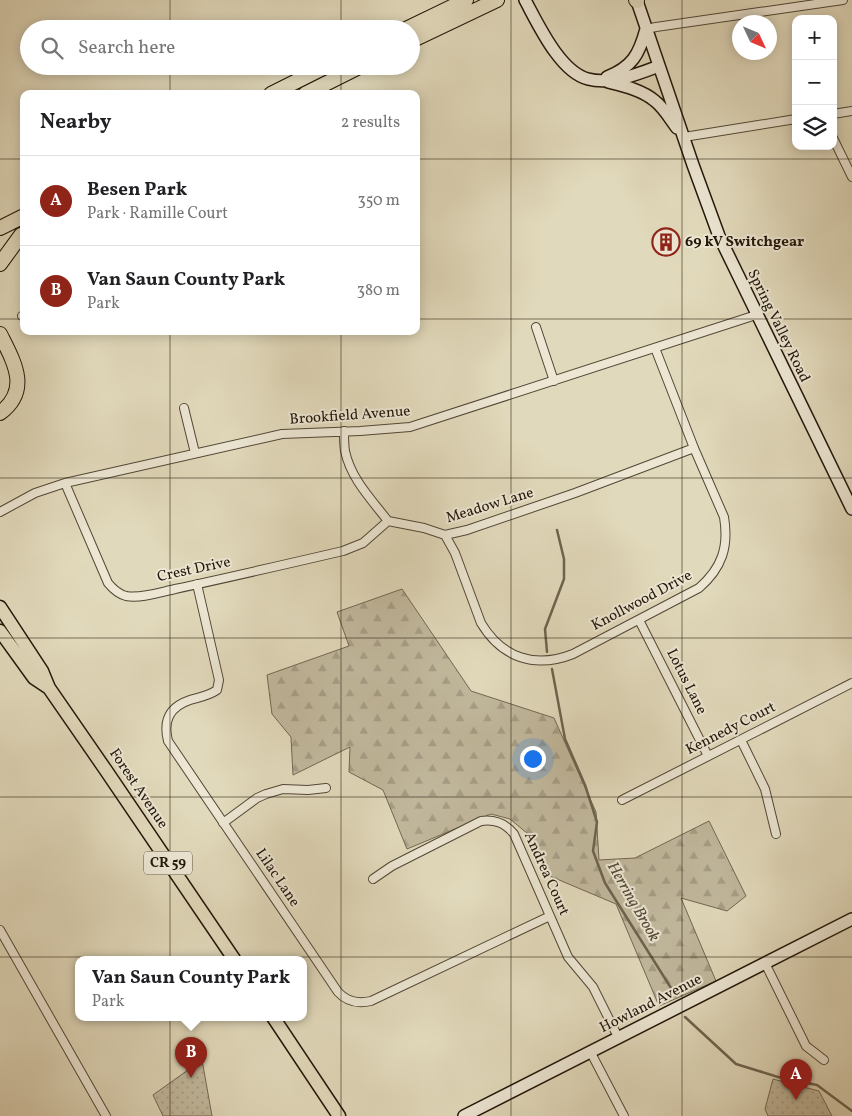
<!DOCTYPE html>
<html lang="en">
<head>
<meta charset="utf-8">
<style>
	body { margin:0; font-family:Vollkorn,serif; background:#f6f6f6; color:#202124 }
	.controls { position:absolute; right:15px; top:15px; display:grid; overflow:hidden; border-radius:10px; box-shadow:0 2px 12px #0003 }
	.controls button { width:45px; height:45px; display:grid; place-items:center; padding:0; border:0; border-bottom:1px solid #e0e0e0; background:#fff; color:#202124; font:25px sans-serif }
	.compass { position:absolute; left:732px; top:15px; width:45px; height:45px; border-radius:50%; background:#fff; box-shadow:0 2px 12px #0003; rotate:134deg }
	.you { position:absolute; left:532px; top:758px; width:18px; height:18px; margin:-12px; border:4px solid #fff; border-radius:50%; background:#1a73e8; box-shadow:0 0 0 8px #1a73e833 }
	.badge { display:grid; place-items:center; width:32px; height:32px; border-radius:50%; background:#8f2418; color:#fff; font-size:16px; font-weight:700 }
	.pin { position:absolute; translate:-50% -41px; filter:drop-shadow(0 1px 2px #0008) }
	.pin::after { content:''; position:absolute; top:26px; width:18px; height:15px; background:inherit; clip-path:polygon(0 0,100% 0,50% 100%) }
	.popup { position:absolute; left:75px; top:956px; width:232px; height:65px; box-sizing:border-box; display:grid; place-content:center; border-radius:10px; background:#fff; filter:drop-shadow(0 1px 4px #0005); font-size:16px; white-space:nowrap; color:#757577 }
	.popup b { font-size:19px; color:#202124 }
	.popup::after { content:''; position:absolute; left:50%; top:100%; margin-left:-10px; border:10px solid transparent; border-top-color:#fff }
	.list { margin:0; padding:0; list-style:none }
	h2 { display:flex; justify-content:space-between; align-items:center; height:65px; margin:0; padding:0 20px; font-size:21px }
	h2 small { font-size:16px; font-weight:400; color:#757577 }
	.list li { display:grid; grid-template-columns:32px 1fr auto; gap:15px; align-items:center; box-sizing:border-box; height:90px; padding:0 20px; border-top:1px solid #e0e0e0 }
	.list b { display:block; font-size:19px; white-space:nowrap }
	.list p { margin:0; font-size:16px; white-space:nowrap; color:#757577 }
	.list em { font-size:16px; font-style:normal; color:#757577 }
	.icon { flex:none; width:28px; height:28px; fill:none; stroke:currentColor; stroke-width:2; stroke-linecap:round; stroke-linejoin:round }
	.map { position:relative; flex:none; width:852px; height:1116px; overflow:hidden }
	.search { position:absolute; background:#fff; box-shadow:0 2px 12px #0003; left:20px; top:20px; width:400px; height:55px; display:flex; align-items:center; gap:12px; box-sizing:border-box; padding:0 18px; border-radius:28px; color:#757577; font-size:19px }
	.panel { position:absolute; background:#fff; box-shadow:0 2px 12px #0003; left:20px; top:90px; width:400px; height:245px; border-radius:10px }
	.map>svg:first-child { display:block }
	.green { fill:url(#green-dots); stroke:#726753 }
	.forest { fill:url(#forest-firs); stroke:#726753 }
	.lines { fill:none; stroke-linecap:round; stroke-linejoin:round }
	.stream { stroke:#6e634f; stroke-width:2.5 }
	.street-casing { stroke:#524736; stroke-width:10 }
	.secondary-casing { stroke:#221609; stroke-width:14 }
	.primary-casing { stroke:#221609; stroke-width:15 }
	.highway-casing { stroke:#221609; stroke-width:16 }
	.street { stroke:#ece6d3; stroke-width:8 }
	.secondary { stroke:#ece6d3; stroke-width:11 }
	.primary { stroke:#e1d9bb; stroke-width:12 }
	.highway { stroke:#e1d9bb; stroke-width:14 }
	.grid { fill:none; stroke:#221609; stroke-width:1; stroke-opacity:0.55 }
	.labels { text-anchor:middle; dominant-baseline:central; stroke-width:4; stroke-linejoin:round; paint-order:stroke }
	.shield { fill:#ece6d3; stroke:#5f5446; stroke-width:1 }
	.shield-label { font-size:14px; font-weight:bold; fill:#221609 }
	.poi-label { font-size:15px; font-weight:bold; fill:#221609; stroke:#ece6d3; text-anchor:start }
	.street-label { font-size:15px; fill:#221609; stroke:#ece6d3 }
	.water-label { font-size:16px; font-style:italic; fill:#544a38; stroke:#ece6d3 }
</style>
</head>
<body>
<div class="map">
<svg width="852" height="1116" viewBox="0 0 852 1116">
	<defs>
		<pattern id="green-dots" width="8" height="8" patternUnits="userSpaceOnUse" patternTransform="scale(1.25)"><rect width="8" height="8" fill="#c1b89d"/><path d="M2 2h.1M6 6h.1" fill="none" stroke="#a69d86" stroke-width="1.8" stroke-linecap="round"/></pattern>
		<pattern id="forest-firs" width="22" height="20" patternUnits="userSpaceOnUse" patternTransform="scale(1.25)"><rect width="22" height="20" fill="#c1b89d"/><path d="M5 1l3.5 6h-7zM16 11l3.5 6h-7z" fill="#a69d86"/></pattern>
	</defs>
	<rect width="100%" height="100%" fill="#e1d9bb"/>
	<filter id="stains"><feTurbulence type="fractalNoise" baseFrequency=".004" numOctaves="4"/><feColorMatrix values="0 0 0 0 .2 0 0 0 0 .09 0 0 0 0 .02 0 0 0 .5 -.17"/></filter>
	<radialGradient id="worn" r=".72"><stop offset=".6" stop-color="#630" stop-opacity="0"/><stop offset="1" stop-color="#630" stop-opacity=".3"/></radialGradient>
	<path class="green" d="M202,1060l10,56h-49l-10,-21z
		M773,1079l46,12 13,25h-64l-3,-7z"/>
	<path class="forest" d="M402,589l69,102 83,27 42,94 3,48 36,-2 74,-37 37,75 -19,15 -46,-13 35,83 -57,25 -43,-102 -71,-30 -11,-35 -24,-20 -19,-5 -84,35 -24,-59 -34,-18 1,-25 -57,28 -2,-38 -19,-23 -5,-39 82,-29 -12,-34z"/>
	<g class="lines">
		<path class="stream" d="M547,652l-2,-23 19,-50v-20l-7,-29
			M552,669l13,70 20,46 12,37 -4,29 12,32 71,113
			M685,1017l51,47 42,13 39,8 35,26"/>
		<g class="street-casing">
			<path id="street" d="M646,29l10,-2 187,-27
				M833,114l19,-3
				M684,137l112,-18
				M833,138l19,39
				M22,316h2
				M536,327l18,54
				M184,408l11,45
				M344,431c0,7 0,14 1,20 6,28 26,48 43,70l36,7 21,7 22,-5 108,-37 119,-45
				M65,483l43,100c5,6 10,11 18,13 14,3 35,-4 49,-7 56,-12 112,-25 168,-38l20,-8 25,-22
				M0,512l35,-19 30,-10 217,-49 78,-3 50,-4 346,-112
				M445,535l10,18 26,70c21,35 54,46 92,31l126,-66c23,-20 30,-41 25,-71l-30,-69 -39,-100
				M197,584l22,96 -2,10c-9,6 -17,7 -27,10 -21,7 -27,21 -22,41l170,251c9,10 20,12 33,9l179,-85
				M639,620l69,136
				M741,740l24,49 11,45
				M622,800l230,-117
				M223,823l34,-25 9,-4 17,-5 25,1 18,-2
				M373,879l19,-13 89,-45c14,-2 24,2 33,13l54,123 25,30 25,50
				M0,930l106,186
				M765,963l41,83 18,14
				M590,1051l34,65"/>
		</g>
		<g class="secondary-casing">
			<path id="secondary" d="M525,0c13,24 35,72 63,79 23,6 50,-5 71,-13
				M637,1l56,164 26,71 133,273
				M607,77c25,-10 32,-22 39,-48
				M608,82c16,4 34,8 47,19 9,7 15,18 22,27
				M464,1116l388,-197"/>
		</g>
		<g class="primary-casing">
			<path id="primary" d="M0,607l42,64 7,17 56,81 129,190
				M0,631l34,47 15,10
				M273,1017l66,99"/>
		</g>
		<g class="highway-casing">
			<path id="highway" d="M636,0l1,1
				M406,29l60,-29
				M411,41l86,-41
				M271,94l56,-28
				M305,94l56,-28
				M0,228l24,-12
				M0,264l21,-29
				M0,334c14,28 31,56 0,79"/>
		</g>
		<use href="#street" class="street"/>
		<use href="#secondary" class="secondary"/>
		<use href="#primary" class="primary"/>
		<use href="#highway" class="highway"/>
	</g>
	<path class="grid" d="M170,0v29M341,0v29M511,0v1116M682,0v1116M170,66v28M341,66v28M0,159h24M416,159h436M0,319h24M416,319h436M170,331v785M341,331v785M0,478h852M0,638h852M0,797h852M0,957h852"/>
	<defs>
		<g id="building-ring" transform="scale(1.4375)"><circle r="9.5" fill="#ece6d3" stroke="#8f2418" stroke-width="1.5"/><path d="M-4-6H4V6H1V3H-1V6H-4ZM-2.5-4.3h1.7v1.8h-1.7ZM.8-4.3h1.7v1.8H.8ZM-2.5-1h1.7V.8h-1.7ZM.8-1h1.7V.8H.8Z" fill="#8f2418"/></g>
	</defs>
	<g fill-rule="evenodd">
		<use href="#building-ring" x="666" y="242"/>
	</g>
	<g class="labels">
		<rect class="shield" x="144" y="851.5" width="48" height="23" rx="4"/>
		<g class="shield-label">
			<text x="168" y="863">CR 59</text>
		</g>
		<g class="poi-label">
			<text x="685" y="242">69 kV Switchgear</text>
		</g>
		<g class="street-label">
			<text transform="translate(778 326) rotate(64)">Spring Valley Road</text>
			<text transform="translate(350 416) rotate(-4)">Brookfield Avenue</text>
			<text transform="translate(490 506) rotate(-17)">Meadow Lane</text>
			<text transform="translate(194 570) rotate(-12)">Crest Drive</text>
			<text transform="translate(642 601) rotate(-28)">Knollwood Drive</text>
			<text transform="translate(686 682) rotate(63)">Lotus Lane</text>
			<text transform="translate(731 729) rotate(-27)">Kennedy Court</text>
			<text transform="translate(138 789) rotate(56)">Forest Avenue</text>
			<text transform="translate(546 874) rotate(66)">Andrea Court</text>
			<text transform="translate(277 878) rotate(56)">Lilac Lane</text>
			<text transform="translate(651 1004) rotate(-27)">Howland Avenue</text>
		</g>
		<g class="water-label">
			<text transform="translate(633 902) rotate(60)">Herring Brook</text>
		</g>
	</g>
	<rect width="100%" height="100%" filter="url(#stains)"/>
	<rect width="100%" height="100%" fill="url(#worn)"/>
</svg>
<div class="controls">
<button>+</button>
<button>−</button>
<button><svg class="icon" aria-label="layers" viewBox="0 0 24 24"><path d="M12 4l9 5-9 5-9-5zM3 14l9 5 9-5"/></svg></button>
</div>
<svg class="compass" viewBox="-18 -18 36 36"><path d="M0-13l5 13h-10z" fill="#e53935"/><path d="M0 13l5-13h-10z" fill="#757577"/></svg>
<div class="you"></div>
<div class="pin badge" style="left:796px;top:1100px">A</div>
<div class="pin badge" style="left:191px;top:1078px">B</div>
<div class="popup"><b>Van Saun County Park</b>Park</div>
<div class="search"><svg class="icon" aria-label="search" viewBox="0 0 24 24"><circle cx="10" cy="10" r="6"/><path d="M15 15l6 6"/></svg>Search here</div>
<section class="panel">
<h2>Nearby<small>2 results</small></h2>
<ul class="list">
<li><span class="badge">A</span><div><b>Besen Park</b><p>Park · Ramille Court</p></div><em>350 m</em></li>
<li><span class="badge">B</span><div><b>Van Saun County Park</b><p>Park</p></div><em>380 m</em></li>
</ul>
</section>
</div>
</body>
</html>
